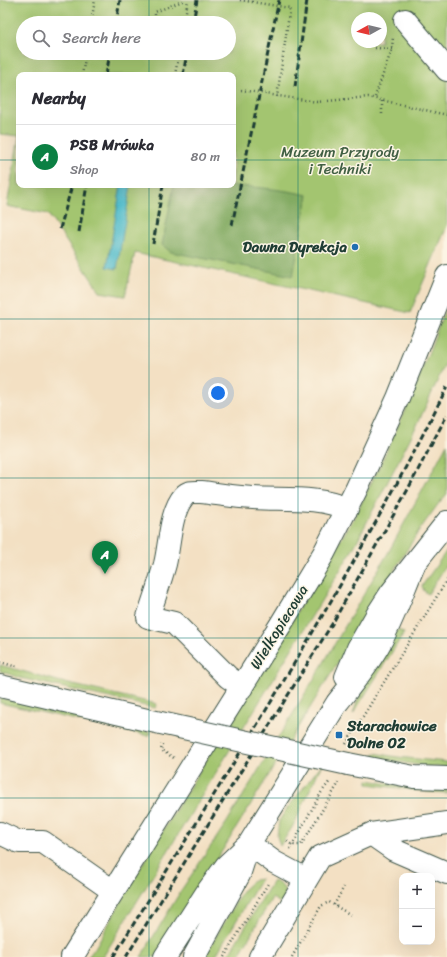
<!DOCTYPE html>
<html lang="en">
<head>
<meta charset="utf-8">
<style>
	body { margin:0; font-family:Sriracha,sans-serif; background:#f2f2f3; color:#2b2b33 }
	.controls { position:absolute; right:12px; bottom:12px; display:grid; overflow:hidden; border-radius:8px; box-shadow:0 4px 16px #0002 }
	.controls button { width:36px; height:36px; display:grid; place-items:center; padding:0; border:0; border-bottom:1px solid #e1e1e2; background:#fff; color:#2b2b33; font:20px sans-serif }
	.compass { position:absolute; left:351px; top:12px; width:36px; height:36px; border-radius:50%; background:#fff; box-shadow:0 4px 16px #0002; rotate:262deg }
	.you { position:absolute; left:218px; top:393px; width:14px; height:14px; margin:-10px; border:3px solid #fff; border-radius:50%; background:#1a73e8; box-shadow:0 0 0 6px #1a73e833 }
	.badge { display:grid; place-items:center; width:26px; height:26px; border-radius:50%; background:#0b8043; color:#fff; font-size:13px; font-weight:700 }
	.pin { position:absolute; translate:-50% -33px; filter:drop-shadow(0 1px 2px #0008) }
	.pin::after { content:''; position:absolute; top:21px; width:14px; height:12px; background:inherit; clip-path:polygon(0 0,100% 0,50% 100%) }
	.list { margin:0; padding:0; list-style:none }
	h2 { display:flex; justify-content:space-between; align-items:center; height:52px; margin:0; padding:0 16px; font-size:17px }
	h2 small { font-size:13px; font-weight:400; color:#7c7c81 }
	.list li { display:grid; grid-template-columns:26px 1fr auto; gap:12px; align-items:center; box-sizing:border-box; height:64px; padding:0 16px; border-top:1px solid #e1e1e2 }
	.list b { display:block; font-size:15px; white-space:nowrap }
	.list p { margin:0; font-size:13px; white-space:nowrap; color:#7c7c81 }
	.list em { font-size:13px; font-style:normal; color:#7c7c81 }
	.icon { flex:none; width:22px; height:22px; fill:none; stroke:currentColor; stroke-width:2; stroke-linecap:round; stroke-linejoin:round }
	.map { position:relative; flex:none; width:447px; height:957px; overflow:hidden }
	.search { position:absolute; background:#fff; box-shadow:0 4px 16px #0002; left:16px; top:16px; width:220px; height:44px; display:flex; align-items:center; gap:10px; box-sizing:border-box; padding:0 14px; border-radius:22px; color:#7c7c81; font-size:15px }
	.panel { position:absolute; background:#fff; box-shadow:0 4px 16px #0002; left:16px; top:72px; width:220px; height:116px; border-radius:8px }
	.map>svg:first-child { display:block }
	.green { fill:#a3c56f; stroke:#618152; fill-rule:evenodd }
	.forest { fill:#82aa62; stroke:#50744b }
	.water { fill:#50bbcb; stroke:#387c80 }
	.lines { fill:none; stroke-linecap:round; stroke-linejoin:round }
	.minor-casing { stroke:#3f5549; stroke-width:24 }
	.path { stroke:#3f5549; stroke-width:2.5; stroke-dasharray:1 3; stroke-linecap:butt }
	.minor { stroke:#fff; stroke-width:22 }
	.rail { stroke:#1f3d34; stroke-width:3; stroke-dasharray:6 3; stroke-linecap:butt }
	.minor-bridge-casing { stroke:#3f5549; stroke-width:24; stroke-linecap:butt }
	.minor-bridge { stroke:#fff; stroke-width:22 }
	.grid { fill:none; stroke:#0f766e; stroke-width:1; stroke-opacity:0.55 }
	.poi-dot { fill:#1f6fb2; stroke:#fcf5e5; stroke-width:1.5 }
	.labels { text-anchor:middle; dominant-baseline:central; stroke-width:3; stroke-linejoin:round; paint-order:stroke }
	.park-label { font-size:15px; fill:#405f43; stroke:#fcf5e5 }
	.poi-label { font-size:15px; font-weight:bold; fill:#1f3d34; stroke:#fcf5e5; text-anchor:end }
	.street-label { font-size:15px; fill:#1f3d34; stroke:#fcf5e5 }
</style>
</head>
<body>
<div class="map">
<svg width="447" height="957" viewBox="0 0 447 957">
	<rect width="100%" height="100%" fill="#fcf5e5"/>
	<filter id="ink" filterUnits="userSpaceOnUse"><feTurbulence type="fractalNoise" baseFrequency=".025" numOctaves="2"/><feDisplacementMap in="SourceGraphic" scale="8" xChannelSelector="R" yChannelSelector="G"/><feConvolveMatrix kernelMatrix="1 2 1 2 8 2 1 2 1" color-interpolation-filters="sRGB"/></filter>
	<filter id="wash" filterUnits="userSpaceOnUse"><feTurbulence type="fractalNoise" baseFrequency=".012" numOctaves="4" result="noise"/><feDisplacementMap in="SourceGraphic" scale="16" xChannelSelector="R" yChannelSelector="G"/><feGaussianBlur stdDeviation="0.9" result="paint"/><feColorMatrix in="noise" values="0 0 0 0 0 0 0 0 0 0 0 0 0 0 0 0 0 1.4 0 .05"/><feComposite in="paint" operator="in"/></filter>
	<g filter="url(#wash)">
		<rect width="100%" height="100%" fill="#f3e0c3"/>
		<path class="green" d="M0,0h447v226l-37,87 -275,-60 -10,43 -25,-4 -52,-78 -41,-8 12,-70 -19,-2zM357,18h24v24h-24zM23,23h206v30h-206zM19,75h214v110h-214z
			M447,305v55l-30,65 -64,124 -250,408h-15l7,-9 44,-78 215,-352 28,-57 32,-71z
			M447,444v50l-8,9 -21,29 -261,425h-16l41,-68 45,-67 93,-153 68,-116z
			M447,550v14l-19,30 -4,-3 -2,-5z
			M399,630l5,3 -51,81 10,-30 30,-52z
			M0,665l69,19 88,20 -2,4 -135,-30 -20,-7z
			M0,698l150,34 -1,4 -149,-33z
			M374,753l23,4 50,5v5h-15l-59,-9z
			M322,764l-29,62 -13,20 -3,-10 2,-15 7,-11z
			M368,780l33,6 46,3v4l-19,-1 -60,-8z
			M261,879l-46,78h-11l39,-67 11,-10z
			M273,881c13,4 14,12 11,24l-12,-7 -34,59h-11z"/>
		<path class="forest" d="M174,185c45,0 89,0 134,10l-15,81 -122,-24 -9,-7z"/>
		<path class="water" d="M121,185h10l-14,84 -10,-2z"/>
	</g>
	<g filter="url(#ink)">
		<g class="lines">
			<g class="minor-casing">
				<path id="minor" d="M405,20l42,50
					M346,677l12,-29 20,-35 13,-20 56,-71
					M0,686l147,34
					M242,687l-14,-10 -54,-54 -26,-6c6,-18 12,-35 17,-53 5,-20 5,-52 19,-68 4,-5 11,-4 17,-4 17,2 35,5 52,6 30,2 66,-2 94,11
					M348,764l66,13 33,1
					M0,833l19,9h24l70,49
					M371,834l23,16 53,23
					M249,844l25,18 32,17
					M72,957l209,-333 43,-71 32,-63 42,-92 49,-122
					M165,957l42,-65 19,-26 21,-20
					M194,957l45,-82 10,-31 88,-141c15,-19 31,-38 43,-60 13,-24 23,-52 34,-78
					M260,957l60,-100 51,-23 76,-11"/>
			</g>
			<path class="path" d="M240,0l50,8 -13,89
				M155,19v-7l30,-12
				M91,23l4,-23
				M184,23l4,-23
				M375,48l17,1
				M82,75l4,-22
				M175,75l4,-22
				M241,90l76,12 51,-5 79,18
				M375,97l17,-48 1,-12
				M382,114v-14
				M0,662l17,5
				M162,744l-1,6 13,8
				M346,744l101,-164
				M287,841l5,4h9l36,-59 1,-4
				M290,849l31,-56 9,-12
				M334,905l10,-18
				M224,957l45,-75
				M292,957l29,-51 8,-4 22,13"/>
			<use href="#minor" class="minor"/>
			<path class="rail" d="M116,23l4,-23
				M193,23l4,-23
				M106,75l4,-22
				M183,75l4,-22
				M295,87l12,-87
				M232,225l47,-225
				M60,229l12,-44
				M79,232l8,-47
				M153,244l10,-59
				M113,957c116,-187 236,-373 334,-570
				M126,957l206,-333 75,-133 40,-76"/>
			<g class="minor-bridge-casing">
				<path id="minor-bridge" d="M147,720l201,44"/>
			</g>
			<use href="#minor-bridge" class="minor-bridge"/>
		</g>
	</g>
	<path class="grid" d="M149,0v23M298,0v957M149,53v22M0,160h19M233,160h214M149,185v772M0,319h447M0,478h447M0,638h447M0,798h447"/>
	<g class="poi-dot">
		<circle cx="355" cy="247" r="4"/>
		<rect x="335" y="731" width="8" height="8" rx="2"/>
	</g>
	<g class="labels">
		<g class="park-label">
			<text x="340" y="152">Muzeum Przyrody<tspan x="340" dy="17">i Techniki</tspan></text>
		</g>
		<g class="poi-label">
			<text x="347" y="247">Dawna Dyrekcja</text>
			<text x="347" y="726" text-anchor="start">Starachowice<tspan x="347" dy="17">Dolne 02</tspan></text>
		</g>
		<g class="street-label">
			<text transform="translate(279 627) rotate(-58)">Wielkopiecowa</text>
		</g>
	</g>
</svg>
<div class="controls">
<button>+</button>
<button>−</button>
</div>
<svg class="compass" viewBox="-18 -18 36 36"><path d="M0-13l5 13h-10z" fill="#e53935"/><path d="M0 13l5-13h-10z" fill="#7c7c81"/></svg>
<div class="you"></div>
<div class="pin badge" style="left:105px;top:574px">A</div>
<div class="search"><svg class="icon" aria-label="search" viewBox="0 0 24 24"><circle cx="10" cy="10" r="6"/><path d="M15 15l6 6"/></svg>Search here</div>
<section class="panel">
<h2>Nearby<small></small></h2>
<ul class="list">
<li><span class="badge">A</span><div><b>PSB Mrówka</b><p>Shop</p></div><em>80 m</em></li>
</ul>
</section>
</div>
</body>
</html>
